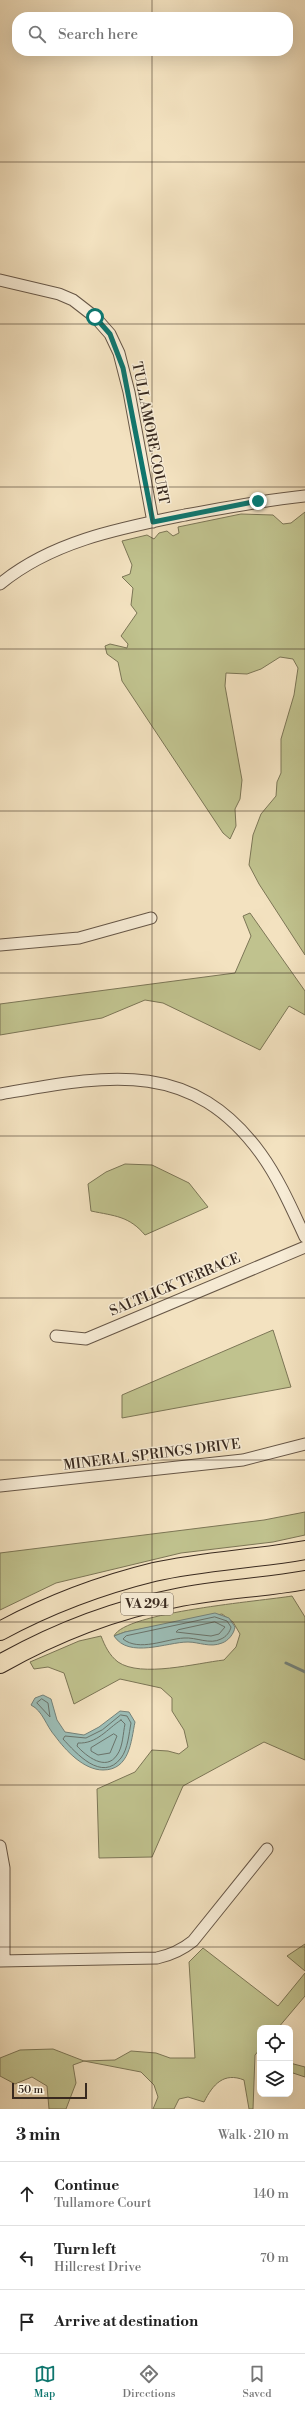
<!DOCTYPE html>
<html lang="en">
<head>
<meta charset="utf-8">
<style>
	body { margin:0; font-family:"Libre Bodoni",serif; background:#f2f2f2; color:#222 }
	.controls { position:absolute; right:12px; bottom:12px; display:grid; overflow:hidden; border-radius:8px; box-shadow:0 4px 16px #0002 }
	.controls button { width:36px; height:36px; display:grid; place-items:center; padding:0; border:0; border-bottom:1px solid #e0e0e0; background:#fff; color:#222; font:20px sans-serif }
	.scale { position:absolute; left:12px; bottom:10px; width:75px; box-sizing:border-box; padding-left:4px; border:2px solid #38291f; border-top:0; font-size:11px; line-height:14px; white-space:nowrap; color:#38291f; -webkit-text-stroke:3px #f7ecd6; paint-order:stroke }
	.stop { position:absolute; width:12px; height:12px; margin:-9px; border:3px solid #0f766e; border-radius:50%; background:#fff }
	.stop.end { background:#0f766e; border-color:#fff; box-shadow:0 1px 4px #0008 }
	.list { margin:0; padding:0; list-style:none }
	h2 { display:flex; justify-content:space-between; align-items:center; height:52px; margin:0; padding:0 16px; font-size:17px }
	h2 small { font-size:13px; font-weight:400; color:#767676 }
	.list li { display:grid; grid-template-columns:26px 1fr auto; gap:12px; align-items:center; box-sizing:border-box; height:64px; padding:0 16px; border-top:1px solid #e0e0e0 }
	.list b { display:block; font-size:15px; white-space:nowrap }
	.list p { margin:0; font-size:13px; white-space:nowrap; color:#767676 }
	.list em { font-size:13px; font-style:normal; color:#767676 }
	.icon { flex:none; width:22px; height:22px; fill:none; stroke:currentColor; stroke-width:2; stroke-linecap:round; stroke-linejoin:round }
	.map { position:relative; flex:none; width:305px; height:2109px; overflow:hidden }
	.search { position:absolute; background:#fff; box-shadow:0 4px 16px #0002; left:12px; right:12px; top:12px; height:44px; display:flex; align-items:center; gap:10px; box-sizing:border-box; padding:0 14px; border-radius:16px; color:#767676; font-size:15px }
	.sheet { height:244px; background:#fff }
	nav { display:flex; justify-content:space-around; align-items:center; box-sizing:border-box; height:56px; border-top:1px solid #e0e0e0; background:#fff; font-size:11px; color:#767676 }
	nav a { display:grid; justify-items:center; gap:2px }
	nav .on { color:#0f766e }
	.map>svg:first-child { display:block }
	.green { fill:#c0c28e; stroke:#7c7656 }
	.water { fill:#9cbdb6; stroke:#74827a }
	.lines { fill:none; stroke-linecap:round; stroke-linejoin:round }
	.shore { stroke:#6a736a; stroke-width:1 }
	.stream { stroke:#74827a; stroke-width:3 }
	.minor-casing { stroke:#675747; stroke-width:13 }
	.trunk-casing { stroke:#38291f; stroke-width:20 }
	.minor { stroke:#f7ecd6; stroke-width:11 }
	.trunk { stroke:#f3e2c0; stroke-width:18 }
	.route { stroke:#0f766e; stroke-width:5 }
	.grid { fill:none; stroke:#38291f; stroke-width:1; stroke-opacity:0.55 }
	.labels { text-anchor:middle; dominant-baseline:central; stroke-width:3; stroke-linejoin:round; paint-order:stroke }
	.shield { fill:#f7ecd6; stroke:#716456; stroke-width:1 }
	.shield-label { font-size:13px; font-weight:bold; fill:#38291f }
	.street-label { font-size:14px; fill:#38291f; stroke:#f7ecd6 }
</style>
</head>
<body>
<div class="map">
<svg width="305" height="2109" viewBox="0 0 305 2109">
	<rect width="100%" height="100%" fill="#f3e2c0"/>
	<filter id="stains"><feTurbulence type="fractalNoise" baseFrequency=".005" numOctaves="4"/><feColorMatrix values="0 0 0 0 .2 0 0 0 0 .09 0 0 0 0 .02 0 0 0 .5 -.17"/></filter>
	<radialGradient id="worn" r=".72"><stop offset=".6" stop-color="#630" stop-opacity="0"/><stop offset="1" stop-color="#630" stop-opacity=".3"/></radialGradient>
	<path class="green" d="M305,512v443l-46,-71 -10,-19 4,-30 8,-21 15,-18 1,-14 4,-9v-34l13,-44 4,-27 -5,-9 -13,-2 -19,12 -14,5 -21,-1 -1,13 17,94 -2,19 -5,10 1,17 -6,13 -7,-6 -101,-152 -4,-19 -11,-8 -2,-8 5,-2 17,4 1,-4 -7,-8 16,-23 -6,-8 2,-17 -11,-11 8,-3 2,-9 -10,-24 25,-6 7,4 5,-6 8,-2 6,5 6,-3 -1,-6 63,-13 32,1 10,9 8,-1z
		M250,913l55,78v24l-16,-9 -29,44 -97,-47 -18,-3 -43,18 -102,17v-31l235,-31 16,-37 -8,-20z
		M125,1164l27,1 37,18 19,24 -63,28c-16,-19 -30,-19 -54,-24l-3,-27 18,-12z
		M273,1330l18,57 -169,31v-23z
		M305,1512v23l-32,7 -92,11 -125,30 -56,27v-57l264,-33z
		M292,1596l13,21v143l-41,-18 -81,44 -31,71 -53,1 -2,-69 38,-17 17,-22 16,1 11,3 9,-7 -4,-17 -12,-19v-13l-11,-10 -41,-9 -46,25 -10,-31 -16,-6 -14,2 -4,-7 49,-21 22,-5c4,10 8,19 17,26 23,16 79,1 106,-2l12,-13 4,-13 -7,-12 -11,-8 -97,18 -11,4c11,-24 148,-35 178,-40z
		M305,1944v27l-18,-15z
		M203,1948l75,58 27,-33v23l-27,32h-18v21l-5,6 -2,54h-4l-5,-29c-20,-8 -31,4 -40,22l-16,-5 -9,2 -5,10h-21l5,-12 -4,-12 -13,-13 -57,-11 -11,4 3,18 -10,26h-17l-2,-23 -15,-9 -17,7 -15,-8v-18l20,-8 33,-1 31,12 31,-1 16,-9 25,2 14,5h25l-6,-96z
		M290,2063l15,4v10l-15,-5z"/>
	<path class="water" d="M215,1613l14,5 6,9c-1,7 -7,14 -13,16 -12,5 -23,-1 -34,-1 -21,0 -59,17 -74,-6l11,-4z
		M43,1695l8,4 6,21 8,12 19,3 15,-8 21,-16 9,1 6,10c-4,19 -5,48 -32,48 -19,0 -37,-19 -48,-34 -9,-10 -12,-25 -24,-31l4,-7z"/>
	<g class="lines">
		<path class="shore" d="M215,1617l12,4 4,6c-1,5 -5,10 -10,12 -11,6 -25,-2 -37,-1 -18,1 -45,14 -61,1l3,-3z
			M215,1622l10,5 -6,7 -8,2 -35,-4 2,-2z
			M42,1699l6,4 2,14 -13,-14z
			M121,1715l6,1 4,7c-2,10 -3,26 -10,35 -19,25 -45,-5 -58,-19l2,-3 21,2 16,-8z
			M121,1720l4,4c-2,9 -2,23 -8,31 -11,17 -31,1 -40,-9l1,-3c19,1 29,-14 43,-23z
			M114,1734l3,2 -7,17 -12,2 -7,-4v-3z"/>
		<path class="stream" d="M286,1663l19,9"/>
		<g class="minor-casing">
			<path id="minor" d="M0,280l59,14 14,6 22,17 15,17 9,19 10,39 24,130
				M0,584c52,-43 121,-56 185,-69 40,-7 79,-15 120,-19
				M0,945l79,-7 72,-20
				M0,1094c104,-18 190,-38 261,60 18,25 31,55 44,83
				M56,1336l30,3 219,-92
				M0,1486l243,-26 62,-16
				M0,1846l4,22v93
				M0,1961l157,-3c14,-3 25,-8 36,-17l74,-92"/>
		</g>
		<g class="trunk-casing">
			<path id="trunk" d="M0,1631c48,-26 101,-46 154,-59 49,-11 101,-13 151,-22
				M0,1664c55,-31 114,-54 176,-66 42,-9 86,-10 129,-18"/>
		</g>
		<use href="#minor" class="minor"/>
		<use href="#trunk" class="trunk"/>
	</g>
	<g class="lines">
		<path class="route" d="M95,317l15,17 13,34 30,154 105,-21"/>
	</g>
	<path class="grid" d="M152,0v17M152,51v2058M0,162h305M0,324h305M0,487h305M0,649h305M0,811h305M0,973h305M0,1136h305M0,1298h305M0,1460h305M0,1622h305M0,1785h305M0,1947h305"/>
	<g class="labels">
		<rect class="shield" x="121" y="1593" width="52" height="22" rx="3"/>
		<g class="shield-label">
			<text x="147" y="1604">VA 294</text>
		</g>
		<g class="street-label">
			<text transform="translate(150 433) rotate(79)">TULLAMORE COURT</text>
			<text transform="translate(175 1285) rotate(-23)">SALTLICK TERRACE</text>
			<text transform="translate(152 1455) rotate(-7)">MINERAL SPRINGS DRIVE</text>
		</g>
	</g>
	<rect width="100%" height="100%" filter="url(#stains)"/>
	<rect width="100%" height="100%" fill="url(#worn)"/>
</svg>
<div class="controls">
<button><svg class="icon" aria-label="locate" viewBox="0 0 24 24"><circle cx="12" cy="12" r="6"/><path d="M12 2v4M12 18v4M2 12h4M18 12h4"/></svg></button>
<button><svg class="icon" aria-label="layers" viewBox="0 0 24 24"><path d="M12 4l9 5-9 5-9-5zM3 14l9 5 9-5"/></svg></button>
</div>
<div class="scale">50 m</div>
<div class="stop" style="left:95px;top:317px"></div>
<div class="stop end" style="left:258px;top:501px"></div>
<div class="search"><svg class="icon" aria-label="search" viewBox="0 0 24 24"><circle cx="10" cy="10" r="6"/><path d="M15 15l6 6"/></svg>Search here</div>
</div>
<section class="sheet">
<h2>3 min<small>Walk · 210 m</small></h2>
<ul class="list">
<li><svg class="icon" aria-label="ahead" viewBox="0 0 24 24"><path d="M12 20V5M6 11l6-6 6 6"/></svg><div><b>Continue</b><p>Tullamore Court</p></div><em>140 m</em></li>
<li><svg class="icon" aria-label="left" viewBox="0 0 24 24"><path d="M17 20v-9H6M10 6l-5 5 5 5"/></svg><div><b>Turn left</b><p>Hillcrest Drive</p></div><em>70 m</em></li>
<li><svg class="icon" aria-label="arrive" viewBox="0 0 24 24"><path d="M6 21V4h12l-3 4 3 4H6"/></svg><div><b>Arrive at destination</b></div></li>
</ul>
</section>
<nav>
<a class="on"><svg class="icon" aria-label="map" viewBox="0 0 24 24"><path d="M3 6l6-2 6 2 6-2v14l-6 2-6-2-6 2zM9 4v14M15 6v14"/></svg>Map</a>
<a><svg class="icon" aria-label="directions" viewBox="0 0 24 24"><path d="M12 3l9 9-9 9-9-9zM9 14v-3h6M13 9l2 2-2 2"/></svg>Directions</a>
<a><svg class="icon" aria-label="saved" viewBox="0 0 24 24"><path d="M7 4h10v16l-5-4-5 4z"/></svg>Saved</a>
</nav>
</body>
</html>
